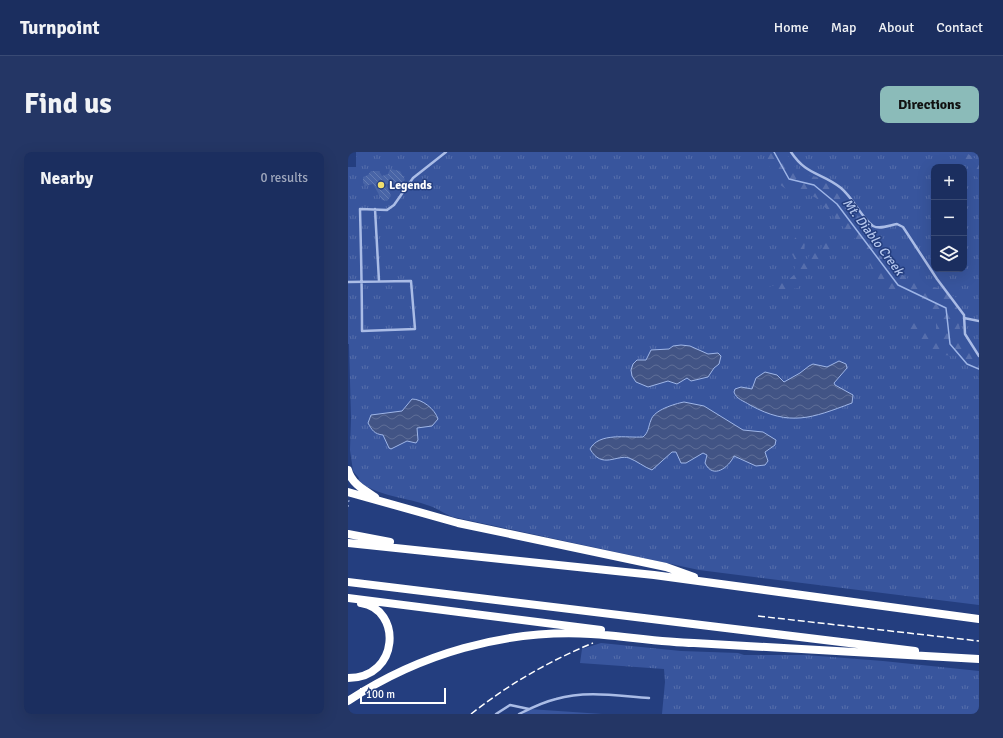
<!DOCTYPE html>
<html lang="en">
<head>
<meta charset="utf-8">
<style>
	body { margin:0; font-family:Signika,sans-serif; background:#243665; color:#f1f3f6 }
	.controls { position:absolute; right:12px; top:12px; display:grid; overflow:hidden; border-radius:8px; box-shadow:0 4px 16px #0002 }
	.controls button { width:36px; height:36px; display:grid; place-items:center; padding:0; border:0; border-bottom:1px solid #394a74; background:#1b2e5f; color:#f1f3f6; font:20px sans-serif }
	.scale { position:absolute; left:12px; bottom:10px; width:86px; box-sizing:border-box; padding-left:4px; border:2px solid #fff; border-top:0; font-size:11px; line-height:14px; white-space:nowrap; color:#fff; -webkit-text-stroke:3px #243e7f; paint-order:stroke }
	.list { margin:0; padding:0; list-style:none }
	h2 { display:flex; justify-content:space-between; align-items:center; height:52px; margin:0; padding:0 16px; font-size:17px }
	h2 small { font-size:13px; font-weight:400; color:#a0a8bd }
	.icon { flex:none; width:22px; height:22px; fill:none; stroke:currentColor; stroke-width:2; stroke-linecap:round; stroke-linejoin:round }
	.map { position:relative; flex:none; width:631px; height:562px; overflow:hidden; border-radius:8px }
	header { display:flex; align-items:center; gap:24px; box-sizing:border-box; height:56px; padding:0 20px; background:#1b2e5f; border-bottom:1px solid #394a74 }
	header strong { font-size:19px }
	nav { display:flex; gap:22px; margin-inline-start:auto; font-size:14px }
	.intro { display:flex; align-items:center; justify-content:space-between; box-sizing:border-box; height:96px; padding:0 24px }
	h1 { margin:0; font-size:28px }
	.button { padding:10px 18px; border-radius:8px; background:#8bbbb9; color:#111; font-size:14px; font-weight:700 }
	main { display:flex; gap:24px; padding:0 24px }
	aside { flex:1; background:#1b2e5f; border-radius:8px; box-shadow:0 4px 16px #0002 }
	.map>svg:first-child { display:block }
	.grass { fill:url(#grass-tufts); fill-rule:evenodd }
	.forest { fill:url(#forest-firs) }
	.water { fill:url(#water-waves); stroke:#9eb5e7 }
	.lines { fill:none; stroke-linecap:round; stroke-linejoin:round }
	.stream { stroke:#9eb5e7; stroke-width:1.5 }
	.building { fill:url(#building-back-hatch) }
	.path { stroke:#aabce6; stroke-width:1; stroke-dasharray:2 3; stroke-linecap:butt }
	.service { stroke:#aabce6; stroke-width:2.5 }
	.motorway { stroke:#fff; stroke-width:8 }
	.rail { stroke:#fff; stroke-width:1.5; stroke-dasharray:7 3; stroke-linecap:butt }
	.poi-dot { fill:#f1df6d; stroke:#243e7f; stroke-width:1.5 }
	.labels { text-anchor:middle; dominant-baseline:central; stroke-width:3; stroke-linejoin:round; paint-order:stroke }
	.poi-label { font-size:12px; font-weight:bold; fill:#fff; stroke:#243e7f; text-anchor:start }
	.water-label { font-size:13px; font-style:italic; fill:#b5c7ee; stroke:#243e7f }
</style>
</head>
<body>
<header>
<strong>Turnpoint</strong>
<nav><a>Home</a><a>Map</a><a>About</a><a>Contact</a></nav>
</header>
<div class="intro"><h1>Find us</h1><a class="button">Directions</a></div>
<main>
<aside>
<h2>Nearby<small>0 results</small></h2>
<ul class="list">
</ul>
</aside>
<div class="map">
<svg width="631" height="562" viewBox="0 0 631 562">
	<defs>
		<pattern id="grass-tufts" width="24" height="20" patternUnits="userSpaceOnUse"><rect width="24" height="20" fill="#38559d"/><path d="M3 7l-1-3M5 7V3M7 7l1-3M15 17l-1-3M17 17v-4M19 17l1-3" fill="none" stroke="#566eac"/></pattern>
		<pattern id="forest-firs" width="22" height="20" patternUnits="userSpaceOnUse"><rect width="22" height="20" fill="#38559d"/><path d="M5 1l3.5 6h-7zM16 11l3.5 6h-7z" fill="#566eac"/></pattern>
		<pattern id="water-waves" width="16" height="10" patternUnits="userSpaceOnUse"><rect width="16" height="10" fill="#425485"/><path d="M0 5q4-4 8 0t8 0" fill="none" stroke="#5e6e97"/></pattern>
		<pattern id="building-back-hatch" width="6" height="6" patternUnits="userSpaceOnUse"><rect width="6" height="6" fill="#4864a6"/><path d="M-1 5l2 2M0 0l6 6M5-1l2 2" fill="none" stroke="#637bb3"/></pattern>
	</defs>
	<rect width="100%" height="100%" fill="#243e7f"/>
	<path class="grass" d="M8,0h623v453l-280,-35 -246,-53c-8,-3 -15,-8 -23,-11 -23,-9 -53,-9 -72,-26l1,-2 -6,-7 -3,-21 1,-32 -2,-74h-1v-177h8zM586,15h30v102h-30z
		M253,491l80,8 57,2 6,2h62l77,6 96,10v43h-317l3,-32 -1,-13 -84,-6 2,-14z
		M181,557l73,5h-83z"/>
	<path class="forest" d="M418,0h19l14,21 27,6 12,15 10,8 31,42 13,23 16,12 13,6 18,3 18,10v18l3,13 19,27v21c-9,-5 -12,-14 -19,-21l-18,-1 -18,-7 -16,-21 11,-8 17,13v-18c-16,-4 -27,-16 -38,-28l-4,10 -14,-15 -12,-19 -6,-16 -46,-48c-8,-5 -16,-5 -25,-7 -16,-5 -23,-24 -25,-39z
		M603,0h14l14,9v19l-7,-10z
		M453,78c8,13 0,20 5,33l5,-11 8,-1 7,-9 6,8 -6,9 -21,12 -7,17 -28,4 -1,-5 18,-6 8,-7 -1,-16 -4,-8 3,-9z"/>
	<path class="water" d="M333,193l9,1 18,8 10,-1 3,3 -2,8 -5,4 -6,9 -17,4 -4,-3 -10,6 -9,-3 -20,6 -12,-5 -4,-6 -1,-6 2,-6 4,-4h9l5,-10 18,-1 4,-3z
		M491,209l7,3 1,4 -13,15 1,2 18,10 -1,8c-40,15 -62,24 -102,2 -6,-4 -14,-6 -16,-13l1,-3 6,-2 11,2 4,-11 9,-6 12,3 7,7 16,-9 9,-7 4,-2 14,3z
		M64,247c10,0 23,10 26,20l-6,7 -15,2 1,12 -2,3 -9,-2 -16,8 -2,-1 -6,-13c-9,-1 -11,-5 -15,-12l3,-8 31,-4z
		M336,250l20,4 39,24 20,2 13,8 -1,5 -10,7 3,9 -3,4 -9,1 -22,-10c-5,11 -21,24 -29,7l2,-8 -4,-2 -17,10h-5l-5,-11h-4l-20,18c-8,-3 -15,-9 -23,-12 -12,-4 -27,12 -39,-9 9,-17 37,-11 53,-12 6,-5 5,-10 8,-17 3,-10 23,-16 33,-18z"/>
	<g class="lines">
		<path class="stream" d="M426,0l15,27 25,6 23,19 61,81 48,23 4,36 17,20 12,5"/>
	</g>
	<path class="building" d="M42,17l10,2 5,9 -5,5 -14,-1 5,12 -4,5 -5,-1 -9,-16 -7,2 -3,-3v-6l5,-2 3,-4h8l3,5 6,-2z"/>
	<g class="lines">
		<path class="path" d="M0,355l1,-7"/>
		<path class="service" d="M443,0c16,24 30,20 50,36 13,11 20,29 32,38 7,4 17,-1 24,-2l6,3 34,52 27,36 1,19 14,22
			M27,57l4,72
			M0,130l63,-1 4,48 -53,2c0,-41 -1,-82 -2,-122l27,1 7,-5 19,-27 33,-26
			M616,166l15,3
			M148,562l14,-9 19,4
			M171,562c12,-6 24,-12 37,-15 30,-9 63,-3 93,-1"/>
		<path class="motorway" d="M0,318c3,13 16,20 27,27
			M0,340l110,31 208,44 28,10
			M0,382l42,8
			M0,391l306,32 325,44
			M0,430l567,69
			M0,446l253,32
			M0,526c52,0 54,-69 13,-75
			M0,549c71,-47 157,-72 243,-67 34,2 68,8 103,9 95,5 190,11 285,16"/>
		<path class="rail" d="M410,464l221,25
			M123,562c38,-30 78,-53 122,-71"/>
	</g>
	<circle class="poi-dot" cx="33" cy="33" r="4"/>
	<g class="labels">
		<g class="poi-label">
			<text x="41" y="33">Legends</text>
		</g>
		<g class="water-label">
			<text transform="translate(525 85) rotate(53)">Mt. Diablo Creek</text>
		</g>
	</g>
</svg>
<div class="controls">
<button>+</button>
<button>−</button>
<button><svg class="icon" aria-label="layers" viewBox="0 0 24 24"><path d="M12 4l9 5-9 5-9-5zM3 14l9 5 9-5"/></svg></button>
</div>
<div class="scale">100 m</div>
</div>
</main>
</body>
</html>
